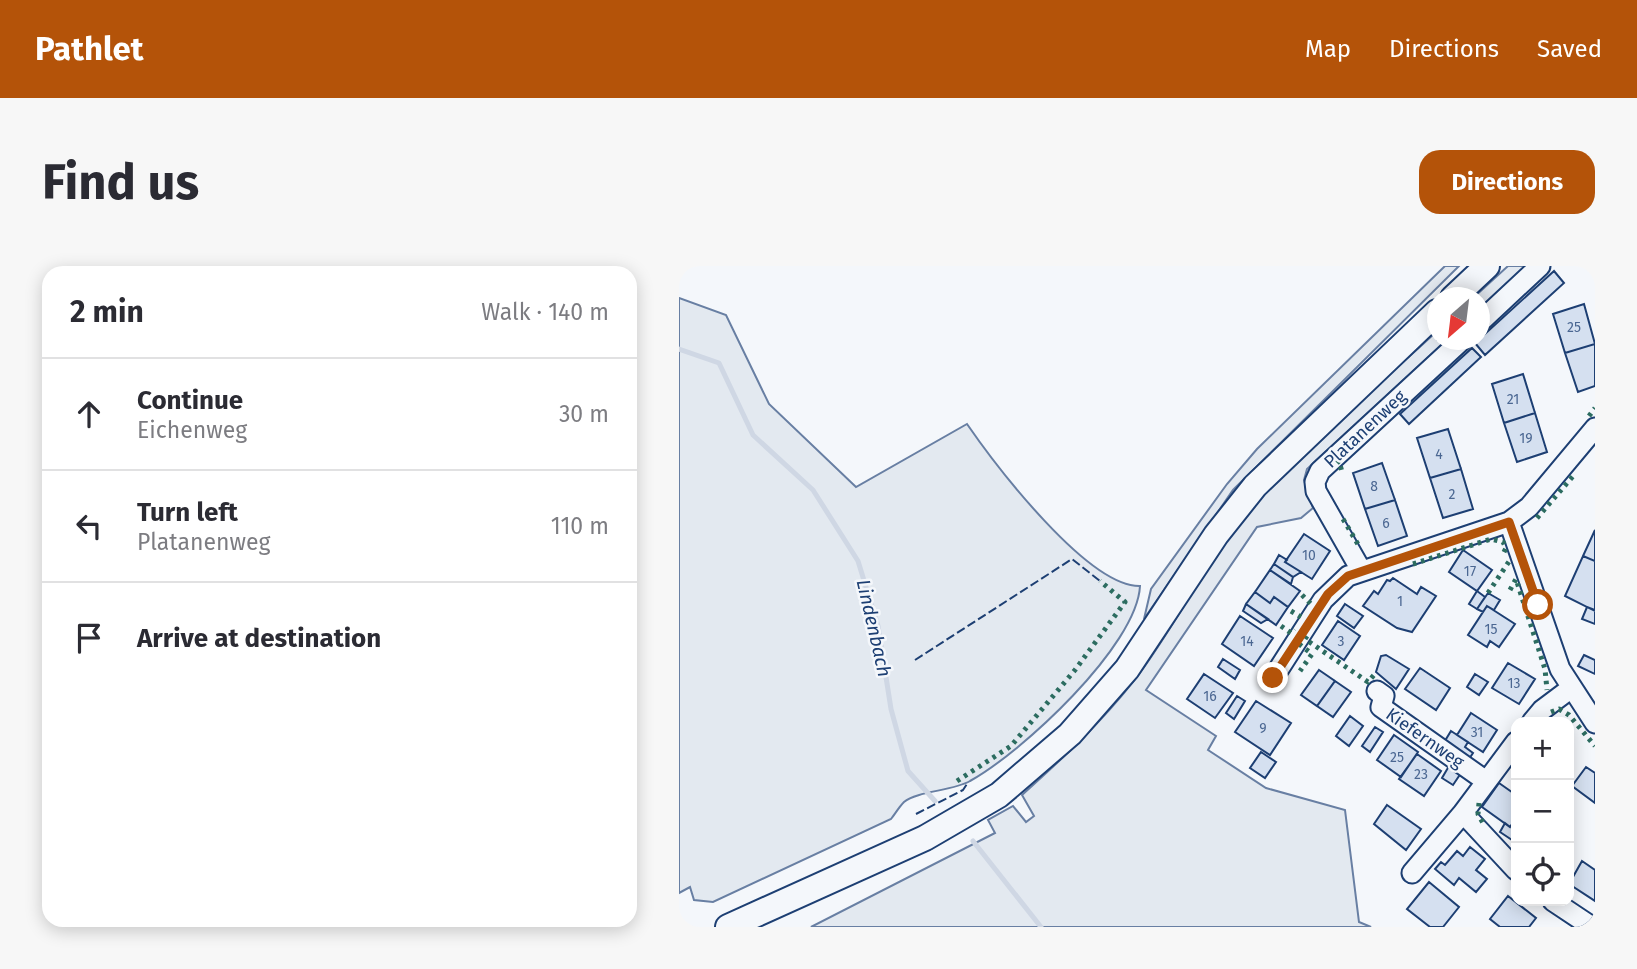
<!DOCTYPE html>
<html lang="en">
<head>
<meta charset="utf-8">
<style>
	body { margin:0; font-family:"Fira Sans",sans-serif; background:#f7f7f7; color:#2b2b33 }
	.controls { position:absolute; right:21px; bottom:21px; display:grid; overflow:hidden; border-radius:14px; box-shadow:0 4px 18px #0003 }
	.controls button { width:63px; height:63px; display:grid; place-items:center; padding:0; border:0; border-bottom:2px solid #e1e1e2; background:#fff; color:#2b2b33; font:35px sans-serif }
	.compass { position:absolute; left:748px; top:21px; width:63px; height:63px; border-radius:50%; background:#fff; box-shadow:0 4px 18px #0003; rotate:208deg }
	.stop { position:absolute; width:21px; height:21px; margin:-16px; border:5px solid #b45309; border-radius:50%; background:#fff }
	.stop.end { background:#b45309; border-color:#fff; box-shadow:0 2px 7px #0008 }
	.list { margin:0; padding:0; list-style:none }
	h2 { display:flex; justify-content:space-between; align-items:center; height:91px; margin:0; padding:0 28px; font-size:30px }
	h2 small { font-size:23px; font-weight:400; color:#7c7c81 }
	.list li { display:grid; grid-template-columns:46px 1fr auto; gap:21px; align-items:center; box-sizing:border-box; height:112px; padding:0 28px; border-top:2px solid #e1e1e2 }
	.list b { display:block; font-size:26px; white-space:nowrap }
	.list p { margin:0; font-size:23px; white-space:nowrap; color:#7c7c81 }
	.list em { font-size:23px; font-style:normal; color:#7c7c81 }
	.icon { flex:none; width:38px; height:38px; fill:none; stroke:currentColor; stroke-width:2; stroke-linecap:round; stroke-linejoin:round }
	.map { position:relative; flex:none; width:916px; height:661px; overflow:hidden; border-radius:21px }
	header { display:flex; align-items:center; gap:42px; box-sizing:border-box; height:98px; padding:0 35px; background:#b45309; color:#fff }
	header strong { font-size:33px }
	nav { display:flex; gap:38px; margin-inline-start:auto; font-size:24px }
	.intro { display:flex; align-items:center; justify-content:space-between; box-sizing:border-box; height:168px; padding:0 42px }
	h1 { margin:0; font-size:49px }
	.button { padding:18px 32px; border-radius:21px; background:#b45309; color:#fff; font-size:24px; font-weight:700 }
	main { display:flex; gap:42px; padding:0 42px }
	aside { flex:1; background:#fff; border-radius:21px; box-shadow:0 4px 18px #0003 }
	.map>svg:first-child { display:block }
	.green { fill:#e3e9f0; stroke:#687fa3; stroke-width:2 }
	.lines { fill:none; stroke-linecap:round; stroke-linejoin:round }
	.stream { stroke:#cfd7e4; stroke-width:5 }
	.building { fill:#d5e0f0; stroke:#1d3f73; stroke-width:2 }
	.minor-casing { stroke:#1d3f73; stroke-width:23 }
	.major-casing { stroke:#1d3f73; stroke-width:28 }
	.minor { stroke:#f4f7fb; stroke-width:19 }
	.major { stroke:#f4f7fb; stroke-width:24 }
	.hedge { stroke:#2c6c60; stroke-width:5; stroke-dasharray:3.5 5; stroke-linecap:butt }
	.fence { stroke:#1d3f73; stroke-width:2; stroke-dasharray:9 3.5; stroke-linecap:butt }
	.route { stroke:#b45309; stroke-width:9 }
	.labels { text-anchor:middle; dominant-baseline:central; stroke-width:5; stroke-linejoin:round; paint-order:stroke }
	.number-label { font-size:14px; fill:#4b6792 }
	.street-label { font-size:18px; fill:#1d3f73; stroke:#f4f7fb }
	.water-label { font-size:19px; font-style:italic; fill:#1d3f73; stroke:#f4f7fb }
</style>
</head>
<body>
<header>
<strong>Pathlet</strong>
<nav><a>Map</a><a>Directions</a><a>Saved</a></nav>
</header>
<div class="intro"><h1>Find us</h1><a class="button">Directions</a></div>
<main>
<aside>
<h2>2 min<small>Walk · 140 m</small></h2>
<ul class="list">
<li><svg class="icon" aria-label="ahead" viewBox="0 0 24 24"><path d="M12 20V5M6 11l6-6 6 6"/></svg><div><b>Continue</b><p>Eichenweg</p></div><em>30 m</em></li>
<li><svg class="icon" aria-label="left" viewBox="0 0 24 24"><path d="M17 20v-9H6M10 6l-5 5 5 5"/></svg><div><b>Turn left</b><p>Platanenweg</p></div><em>110 m</em></li>
<li><svg class="icon" aria-label="arrive" viewBox="0 0 24 24"><path d="M6 21V4h12l-3 4 3 4H6"/></svg><div><b>Arrive at destination</b></div></li>
</ul>
</aside>
<div class="map">
<svg width="916" height="661" viewBox="0 0 916 661">
	<rect width="100%" height="100%" fill="#f4f7fb"/>
	<path class="green" d="M766,0h14l-226,224 -89,129 7,-30 76,-105 30,-35z
		M829,0h22l-50,44 -1,-12h-6z
		M0,32l47,17 43,89 87,83 111,-63c29,42 121,163 173,162 -3,60 -119,167 -170,195 -17,10 -53,10 -66,21 -5,5 -9,12 -13,17l-178,83 -19,-2 -4,-13 -11,6z
		M758,65v9h10l-140,129 -3,11 9,28 -12,10 -44,9 -111,163 70,46 -8,14 58,38 79,22 14,112 12,5h-560l184,-94 -7,-13 25,-14 13,16 8,-6 -12,-21c40,-36 78,-71 111,-113 39,-50 67,-109 105,-160 56,-73 134,-129 199,-191z"/>
	<g class="lines">
		<path class="stream" d="M0,83l40,14 34,72 60,55 45,71 20,65 13,83 17,62 27,30
			M294,575l68,86"/>
	</g>
	<path class="building" d="M875,5l10,12 -79,72 -10,-12z
		M905,38l11,40 -30,9 -12,-39z
		M916,78v42l-17,6 -13,-39z
		M793,82l9,9 -72,67 -9,-10z
		M844,108l12,39 -31,10 -12,-39z
		M856,147l12,39 -30,10 -13,-39z
		M769,163l13,40 -31,9 -13,-40z
		M703,197l13,37 -30,9 -12,-36z
		M782,203l12,40 -30,9 -13,-40z
		M716,234l12,36 -29,10 -13,-37z
		M916,264v31l-12,-5z
		M625,268l26,17 -18,28 -27,-17z
		M784,284l29,20 -15,21 -28,-19z
		M600,289l8,5 -2,2 16,10 -8,5 -19,-13z
		M904,290l12,5v50l-30,-15z
		M595,298l19,13 -2,7 -21,-14z
		M591,304l30,21 -12,16 -14,-10 -4,6 -15,-11z
		M714,312l24,16 4,-7 15,9 -24,36 -15,-4 -34,-22 11,-15 4,3 9,-14 3,1z
		M798,325l8,6 -8,12 -8,-5z
		M576,326l15,11 4,-6 14,10 -12,18 -30,-21z
		M809,327l12,7 -6,10 -7,-4 -4,6 -6,-3z
		M567,338l22,15 -7,4 -18,-12z
		M666,338l18,12 -9,12 -17,-12z
		M808,340l28,18 -16,23 -9,-6 -3,6 -19,-12z
		M908,341l8,3v14l-13,-5z
		M561,350l33,22 -19,28 -32,-22z
		M659,355l22,15 -16,24 -22,-15z
		M707,389l23,14 -13,20 -20,-17 5,-16z
		M905,389l11,5v14l-17,-8z
		M544,393l17,11 -5,9 -17,-12z
		M829,397l27,16 -16,25 -27,-16z
		M741,402l30,20 -14,22 -31,-21z
		M640,404l16,11 -18,25 -16,-11z
		M525,408l29,19 -18,25 -28,-19z
		M796,408l13,8 -9,13 -12,-8z
		M656,415l16,11 -18,25 -16,-11z
		M558,430l8,5 -11,18 -8,-6z
		M577,435l35,22 -21,32 -35,-23z
		M792,447l26,17 -14,22 -26,-17z
		M671,450l13,10 -14,20 -13,-10z
		M696,461l8,5 -13,20 -8,-6z
		M772,465l17,11 -3,5 8,6 -6,9 -24,-18z
		M715,469l24,17 -17,25 -24,-17z
		M582,486l15,10 -11,16 -15,-10z
		M738,488l24,17 -17,25 -25,-17z
		M770,500l12,7 -8,12 -11,-7z
		M907,501l9,6v30l-23,-17z
		M820,517l17,12v23l-6,9 -28,-20z
		M708,539l34,24 -15,21 -32,-26z
		M835,556l2,2 -1,18 -15,-10 5,-9 5,4z
		M791,581l15,12 -9,11 11,9 -11,13 -17,-14 -5,7 -19,-16 6,-7 4,3 12,-14 6,5z
		M903,595l13,9v31l-26,-17z
		M750,616l30,25 -16,20h-13l-23,-18z
		M829,630l28,22 -7,9h-29l-10,-8z"/>
	<g class="lines">
		<g class="minor-casing">
			<path id="minor" d="M800,57l61,-57
				M916,162l-66,79 -20,15 51,147 35,54
				M682,304l-45,-79 -1,-9 5,-11 142,-131
				M594,412l50,-78 25,-24 161,-54
				M698,425l7,5 -3,11 105,74
				M853,456l10,-12 28,-21
				M784,547l53,-71
				M733,607l51,-60 53,57
				M874,635l39,26"/>
		</g>
		<g class="major-casing">
			<path id="major" d="M774,32l34,-32
				M49,661l197,-89 74,-43 71,-61 57,-65 89,-134 39,-49 182,-174"/>
		</g>
		<use href="#minor" class="minor"/>
		<use href="#major" class="major"/>
		<path class="hedge" d="M910,150l6,-8
			M658,197l2,-2 3,11
			M858,252l37,-43
			M664,253l16,27
			M734,298l78,-25 12,3 3,6 -3,6
			M831,324l6,-11 29,90 2,21
			M809,327l22,-33
			M623,329l9,9
			M612,345l10,6
			M602,360l10,7 3,-4
			M628,370l-2,3 63,43 6,-7
			M620,378l13,10 -12,17
			M872,446l8,-3 10,6 26,31
			M278,515l54,-35 64,-76 50,-68 -25,-21
			M800,537l-1,11 5,9"/>
		<path class="fence" d="M236,394l157,-101 28,22
			M237,548l47,-24 4,-6"/>
	</g>
	<g class="lines">
		<path class="route" d="M594,412l55,-84 20,-18 161,-54 29,83"/>
	</g>
	<g class="labels">
		<g class="number-label">
			<text x="895" y="61">25</text>
			<text x="834" y="133">21</text>
			<text x="847" y="172">19</text>
			<text x="760" y="188">4</text>
			<text x="695" y="220">8</text>
			<text x="773" y="228">2</text>
			<text x="707" y="257">6</text>
			<text x="630" y="289">10</text>
			<text x="791" y="305">17</text>
			<text x="721" y="335">1</text>
			<text x="812" y="363">15</text>
			<text x="568" y="375">14</text>
			<text x="662" y="375">3</text>
			<text x="835" y="417">13</text>
			<text x="531" y="430">16</text>
			<text x="584" y="462">9</text>
			<text x="798" y="466">31</text>
			<text x="718" y="491">25</text>
			<text x="742" y="508">23</text>
		</g>
		<g class="street-label">
			<text transform="translate(686 163) rotate(-43)">Platanenweg</text>
			<text transform="translate(746 472) rotate(35)">Kiefernweg</text>
		</g>
		<g class="water-label">
			<text transform="translate(195 362) rotate(77)">Lindenbach</text>
		</g>
	</g>
</svg>
<div class="controls">
<button>+</button>
<button>−</button>
<button><svg class="icon" aria-label="locate" viewBox="0 0 24 24"><circle cx="12" cy="12" r="6"/><path d="M12 2v4M12 18v4M2 12h4M18 12h4"/></svg></button>
</div>
<svg class="compass" viewBox="-18 -18 36 36"><path d="M0-13l5 13h-10z" fill="#e53935"/><path d="M0 13l5-13h-10z" fill="#7c7c81"/></svg>
<div class="stop" style="left:859px;top:339px"></div>
<div class="stop end" style="left:594px;top:412px"></div>
</div>
</main>
</body>
</html>
